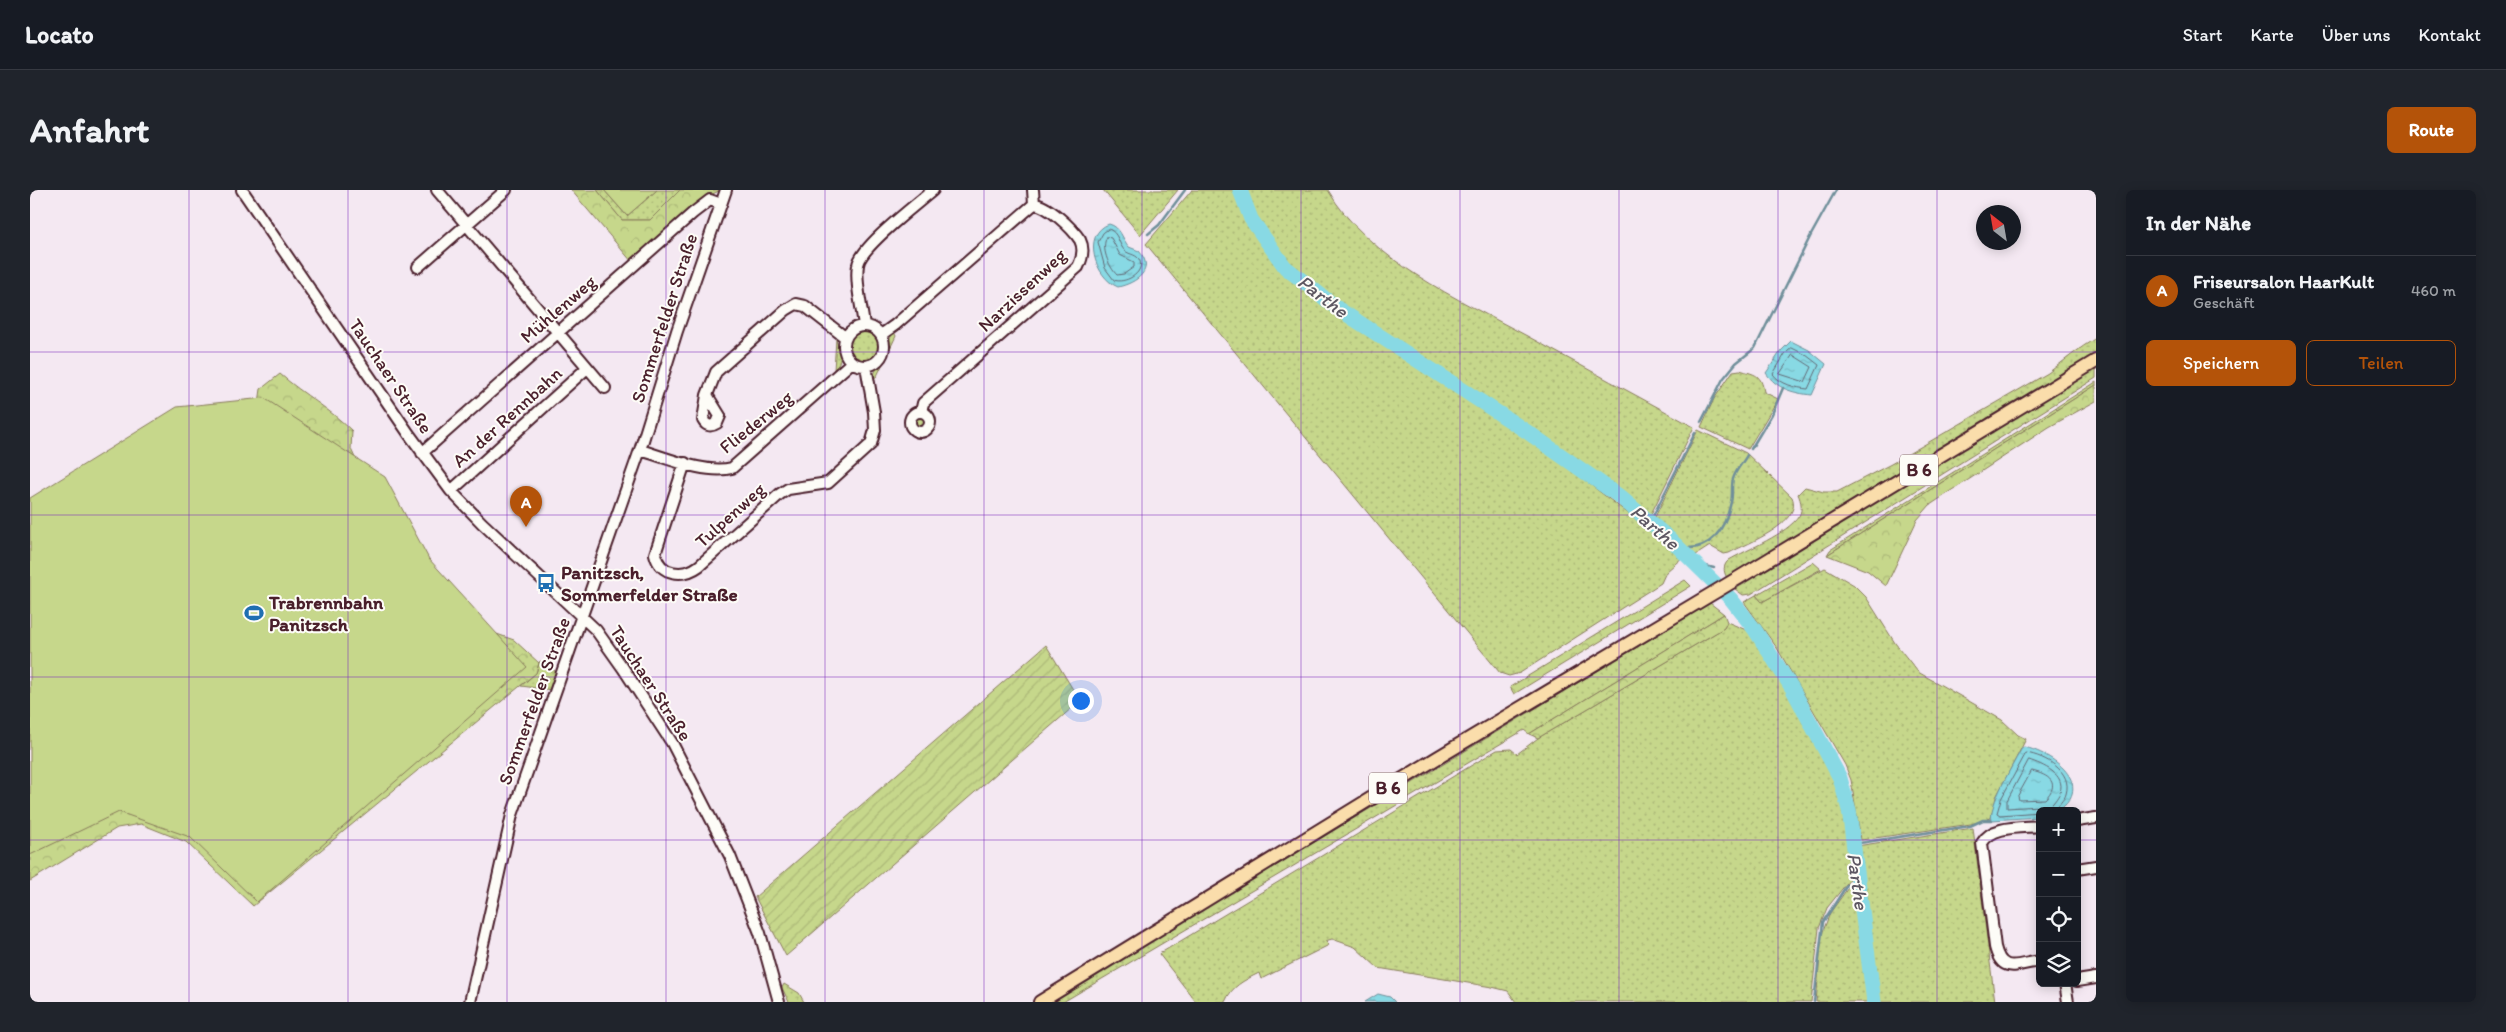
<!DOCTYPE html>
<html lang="de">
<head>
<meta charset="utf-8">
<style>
	body { margin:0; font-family:Itim,sans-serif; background:#20242c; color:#f1f3f6 }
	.controls { position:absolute; right:15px; bottom:15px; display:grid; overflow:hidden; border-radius:8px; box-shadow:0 2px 12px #0003 }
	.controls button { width:45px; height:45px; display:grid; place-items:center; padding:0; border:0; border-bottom:1px solid #363941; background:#171b24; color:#f1f3f6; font:25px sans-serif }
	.compass { position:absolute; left:1946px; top:15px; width:45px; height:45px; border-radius:50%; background:#171b24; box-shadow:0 2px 12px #0003; rotate:329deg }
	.you { position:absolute; left:1050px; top:510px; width:18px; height:18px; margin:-12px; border:4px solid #fff; border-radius:50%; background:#1a73e8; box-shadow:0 0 0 8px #1a73e833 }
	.badge { display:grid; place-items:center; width:32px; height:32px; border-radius:50%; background:#b45309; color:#fff; font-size:16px; font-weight:700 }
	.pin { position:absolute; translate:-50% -41px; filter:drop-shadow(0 1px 2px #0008) }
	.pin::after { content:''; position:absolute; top:26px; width:18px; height:15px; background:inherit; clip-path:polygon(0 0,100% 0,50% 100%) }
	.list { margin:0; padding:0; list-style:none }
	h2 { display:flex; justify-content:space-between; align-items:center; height:65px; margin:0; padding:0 20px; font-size:21px }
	h2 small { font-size:16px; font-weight:400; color:#9ea1a6 }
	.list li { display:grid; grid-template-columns:32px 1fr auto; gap:15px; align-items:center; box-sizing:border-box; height:70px; padding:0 20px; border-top:1px solid #363941 }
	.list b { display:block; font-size:19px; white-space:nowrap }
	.list p { margin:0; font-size:16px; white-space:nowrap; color:#9ea1a6 }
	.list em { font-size:16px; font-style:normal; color:#9ea1a6 }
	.actions { display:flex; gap:10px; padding:15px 20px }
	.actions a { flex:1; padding:11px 0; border:1px solid #b45309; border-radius:8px; text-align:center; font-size:18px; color:#b45309 }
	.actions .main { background:#b45309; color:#fff }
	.icon { flex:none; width:28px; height:28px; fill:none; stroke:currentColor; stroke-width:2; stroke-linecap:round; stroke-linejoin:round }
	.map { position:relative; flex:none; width:2066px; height:812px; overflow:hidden; border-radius:8px }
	header { display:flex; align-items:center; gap:30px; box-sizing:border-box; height:70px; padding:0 25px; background:#171b24; border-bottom:1px solid #363941 }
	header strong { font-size:24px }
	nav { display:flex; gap:28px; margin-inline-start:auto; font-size:18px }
	.intro { display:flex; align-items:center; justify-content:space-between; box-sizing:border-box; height:120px; padding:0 30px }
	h1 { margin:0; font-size:35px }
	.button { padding:12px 22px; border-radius:8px; background:#b45309; color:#fff; font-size:18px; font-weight:700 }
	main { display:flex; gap:30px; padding:0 30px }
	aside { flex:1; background:#171b24; border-radius:8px; box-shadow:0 2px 12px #0003 }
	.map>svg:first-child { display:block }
	.grass { fill:url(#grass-dots); stroke:#887b5b }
	.forest { fill:url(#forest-crowns); stroke:#887b5b }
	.garden { fill:url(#garden-furrows); stroke:#887b5b }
	.pitch { fill:#c6d78b; stroke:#887b5b }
	.water { fill:url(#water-ripples); stroke:#6f8f9a }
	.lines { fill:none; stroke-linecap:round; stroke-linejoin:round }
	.shore { stroke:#636975; stroke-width:1 }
	.stream { stroke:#6f8f9a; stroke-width:2.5 }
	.river { stroke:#88d9e4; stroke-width:15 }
	.minor-casing { stroke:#4a1f2b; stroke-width:14 }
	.major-casing { stroke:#4a1f2b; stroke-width:16 }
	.minor { stroke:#fdfcf7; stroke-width:10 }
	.major { stroke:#faddab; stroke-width:12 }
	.grid { fill:none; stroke:#7b2cbf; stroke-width:1; stroke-opacity:0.55 }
	.labels { text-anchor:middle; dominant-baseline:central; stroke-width:4; stroke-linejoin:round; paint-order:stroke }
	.shield { fill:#fdfcf7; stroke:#806168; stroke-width:1 }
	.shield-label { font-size:18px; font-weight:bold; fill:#4a1f2b }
	.street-label { font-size:19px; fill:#4a1f2b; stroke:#fdfcf7 }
	.poi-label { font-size:19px; font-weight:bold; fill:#4a1f2b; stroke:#fdfcf7; text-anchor:start }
	.water-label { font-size:20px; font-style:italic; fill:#5d5762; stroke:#fdfcf7 }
</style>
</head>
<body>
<header>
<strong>Locato</strong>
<nav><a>Start</a><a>Karte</a><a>Über uns</a><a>Kontakt</a></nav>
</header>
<div class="intro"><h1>Anfahrt</h1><a class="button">Route</a></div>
<main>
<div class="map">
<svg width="2066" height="812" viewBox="0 0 2066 812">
	<defs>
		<pattern id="grass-dots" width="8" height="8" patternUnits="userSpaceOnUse" patternTransform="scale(1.25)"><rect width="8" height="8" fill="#c6d78b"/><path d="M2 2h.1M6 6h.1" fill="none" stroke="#acb878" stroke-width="1.8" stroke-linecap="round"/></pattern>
		<pattern id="forest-crowns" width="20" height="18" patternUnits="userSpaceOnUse" patternTransform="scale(1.25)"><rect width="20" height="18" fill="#c6d78b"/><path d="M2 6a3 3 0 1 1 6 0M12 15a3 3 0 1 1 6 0" fill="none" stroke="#acb878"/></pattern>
		<pattern id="garden-furrows" width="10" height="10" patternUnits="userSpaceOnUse" patternTransform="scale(1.25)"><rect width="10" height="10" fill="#c6d78b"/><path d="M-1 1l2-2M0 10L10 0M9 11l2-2" fill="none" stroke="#acb878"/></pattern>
		<pattern id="water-ripples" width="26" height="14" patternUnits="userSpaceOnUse" patternTransform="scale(1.25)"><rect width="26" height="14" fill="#88d9e4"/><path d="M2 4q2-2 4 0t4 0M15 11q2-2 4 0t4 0" fill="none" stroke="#77bac4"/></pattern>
	</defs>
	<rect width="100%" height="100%" fill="#f4e8f2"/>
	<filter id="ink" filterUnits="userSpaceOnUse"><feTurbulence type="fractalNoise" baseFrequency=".02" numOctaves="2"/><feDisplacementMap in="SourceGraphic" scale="10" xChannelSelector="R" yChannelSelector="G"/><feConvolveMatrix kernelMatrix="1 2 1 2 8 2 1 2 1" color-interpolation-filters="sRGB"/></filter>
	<g filter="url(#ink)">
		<path class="grass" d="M567,0h7l23,26 30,-26h23l-30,30h-28z
			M1073,0h75l-38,45z
			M1162,0h42l27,50 27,36 42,32 186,120 168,128 -18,16 -5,11 -141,90 -11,3 -9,-3 -354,-429z
			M1214,0h84c40,70 131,109 199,146 56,30 111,61 167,91l-44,89 -38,-30 -286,-192 -37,-29 -35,-53z
			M819 156a15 15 0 1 1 30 0a15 15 0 1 1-30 0Z
			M864,142l2,4 -19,40 -4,3c2,-13 9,-14 13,-24 3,-9 2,-16 8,-23z
			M2066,148v17l-369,223c-4,-7 -4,-13 2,-18 19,-11 58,-26 70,-44 4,-7 2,-15 -1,-22l7,-7 19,5h13l54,-28 157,-91c16,-12 31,-25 48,-35z
			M806,149l5,17 -5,16 -2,-2z
			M2066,176v12l-345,216 -8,1 -8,-6 11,-6 -1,-2z
			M1710,180c16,5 21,4 24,22l14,7 -30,50 -47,-22 13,-28 19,-28z
			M2066,192v3l-269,170 3,-5z
			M880 232a10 10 0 1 1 20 0a10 10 0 1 1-20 0Z
			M1668,240l48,23 46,44c11,26 -44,46 -63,56l-5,1 -14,-8 -14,9 -42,-36z
			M1795,378l29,17 12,12 29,46 23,29 84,48 16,15 8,4 -30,58 -5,21 -20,6 -110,16 -10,-60 -6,-15 -68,-117 -33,-46 12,-7 6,7z
			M1680,413l14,11 -195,120 -5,-4 -461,272h-13z
			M1697,432l24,10 31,45 57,104 15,93 -27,34 -8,20 -8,74h-295l-8,-11 -16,-4 -114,-19 -23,-21 -23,-8 -7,2 4,4 -68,34 -2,-6c-16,8 -27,13 -34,29h-29l-37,-48 338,-204 14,-1 6,5 21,-16 186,-110z
			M510,471l15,10 2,6 -5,22 -41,117 -45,186 46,-193 40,-119 -31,-4 15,-13z
			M1943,638l22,174h-117l-21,-156z
			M1825,688l16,124h-55l6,-68 8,-21z
			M754,794l15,9 5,9h-15l-7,-14z"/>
		<path class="forest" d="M541,0h26l25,30h28l30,-30h41l-15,7 -74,65z
			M250,184c24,21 49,34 72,57l-1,18 5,11 -97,-57 2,-14z
			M2066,195v16l-47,26 -119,78 -13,15 -31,66 -18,-15 -41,-16z
			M1783,372l8,7 -59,33 -6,-7z
			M1655,390l6,6 -177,108 -4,-7z
			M1694,424l3,8 -3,6 -186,110 -9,-4z
			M461,442l23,8 25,23 -3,10 -283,233 -67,-64 -45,-18 -24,4 -87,53v-44z"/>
		<path class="garden" d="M1016,455l34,56 -294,255 -31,-59z"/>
		<path class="pitch" d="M574,0h53l-30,26z
			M234,208l121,79 44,82 98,108 -270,235 -67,-65 -71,-25 -89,43v-357l147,-91z"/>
		<path class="water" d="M1079,34c12,3 13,15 20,23l10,4c17,19 -3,32 -21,36 -23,-9 -37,-53 -9,-63z
			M1761,151l18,9 17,14 -14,31c-19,-2 -35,-6 -46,-22l15,-22z
			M1994,557c28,6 72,37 34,64h-18v6l-48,3c-5,-12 23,-59 30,-72z
			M1348,804l12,3 5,5h-30z"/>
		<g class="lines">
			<path class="shore" d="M1079,39c10,4 9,15 16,22 5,4 12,3 15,10 4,13 -16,23 -26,19l-9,-12 -7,-26 5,-9z
				M1077,47l4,1 9,17 14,7v5l-10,7 -7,1c-8,-8 -17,-28 -10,-38z
				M1762,158l14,7 13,10 -11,24c-12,-1 -28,-5 -35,-15l12,-20z
				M1763,165l19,12 -7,15 -25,-8z
				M1999,570c14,5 37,14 31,32 -2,6 -8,12 -12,17l-9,-3 -32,2v-7z
				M2002,581c17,4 29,12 13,28l-26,1 -1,-4z
				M2010,622l-40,3 -3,-2 4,-14 25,-46c19,3 47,18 40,41 -2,7 -9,10 -10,17"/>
			<path class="stream" d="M1118,44l11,-9 26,-35
				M1671,232l22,-43 13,-16 19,-15 56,-113 25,-45
				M1721,259l21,-35 11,-26
				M1620,332l45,-89
				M1649,357c31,6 46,-17 52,-45 2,-8 0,-16 2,-23 3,-10 10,-16 14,-24
				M1668,374l16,4
				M1823,654l117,-18 13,-6h9
				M1823,687l4,-5
				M1784,812l9,-80 24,-37"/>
			<path class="river" d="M1210,0l11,29 34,48 52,41 192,125 90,63 52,44 60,59 24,31 37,58 48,90 9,32 25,192"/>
			<g class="minor-casing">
				<path id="minor" d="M212,0l167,244 42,57 31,32 114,107 27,38 49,75 58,113 30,77 19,69
					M407,0l168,198
					M1003,0l1,14
					M388,77l88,-77
					M834,136c-2,-18 -9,-44 -6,-61 2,-18 59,-61 75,-75
					M814 156a20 20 0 1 1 40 0a20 20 0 1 1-40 0Z
					M851,145l14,-10 139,-121
					M677,205l9,-23 70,-62 10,-6 9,2 41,32
					M677,205l13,21 -3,7c-6,4 -11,3 -14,-3z
					M880 232a10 10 0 1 1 20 0a10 10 0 1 1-20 0Z
					M891,222l2,-9 155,-136c4,-8 7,-17 2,-27 -8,-12 -32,-35 -46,-36
					M610,260c25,7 66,25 92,18l120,-106
					M392,263l271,-240 17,-13 11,4
					M655,273l-30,91c5,22 29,23 44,12l81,-72 8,-5 40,-6 43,-39 4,-14 -1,-18 -8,-46
					M421,301l136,-123
					M2047,631l19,-3
					M2010,636c-19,2 -48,-1 -58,17l13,104c7,28 22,17 45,14
					M2047,679l19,-3
					M2047,791l19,-3
					M2035,793l3,19
					M440,812l42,-187 128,-365 37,-119 49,-141"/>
			</g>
			<g class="major-casing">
				<path id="major" d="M1010,812l397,-244 303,-181 356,-216"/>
			</g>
			<use href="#minor" class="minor"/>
			<use href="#major" class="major"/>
		</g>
	</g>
	<path class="grid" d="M159,0v812M318,0v812M477,0v812M636,0v812M795,0v812M954,0v812M1112,0v812M1271,0v812M1430,0v812M1589,0v812M1748,0v812M1907,0v812M0,162h2066M0,325h2066M0,487h2066M0,650h2010M2047,650h19"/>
	<defs>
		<g id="bus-bare" transform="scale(1.5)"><path d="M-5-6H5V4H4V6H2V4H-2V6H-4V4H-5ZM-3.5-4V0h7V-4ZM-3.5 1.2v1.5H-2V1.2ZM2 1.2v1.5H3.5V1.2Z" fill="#1f6fb2" stroke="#fdfcf7" stroke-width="2.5" paint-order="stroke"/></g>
		<g id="stadium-bare" transform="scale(1.5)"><path d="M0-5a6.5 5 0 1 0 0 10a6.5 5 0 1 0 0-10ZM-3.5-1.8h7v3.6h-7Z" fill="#1f6fb2" stroke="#fdfcf7" stroke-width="2.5" paint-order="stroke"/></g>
	</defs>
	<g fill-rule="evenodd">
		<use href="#bus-bare" x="516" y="393"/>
		<use href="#stadium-bare" x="224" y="423"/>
	</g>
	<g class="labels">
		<g class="shield">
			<rect x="1870" y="264.5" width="38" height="31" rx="4"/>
			<rect x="1339" y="582.5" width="38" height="31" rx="4"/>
		</g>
		<g class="shield-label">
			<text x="1889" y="280">B 6</text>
			<text x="1358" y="598">B 6</text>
		</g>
		<g class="street-label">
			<text transform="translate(992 100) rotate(-43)">Narzissenweg</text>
			<text transform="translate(528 119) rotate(-41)">Mühlenweg</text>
			<text transform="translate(634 128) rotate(-72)">Sommerfelder Straße</text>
			<text transform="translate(361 186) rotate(56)">Tauchaer Straße</text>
			<text transform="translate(477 227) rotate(-42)">An der Rennbahn</text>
			<text transform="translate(726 232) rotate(-39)">Fliederweg</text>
			<text transform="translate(700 325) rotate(-42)">Tulpenweg</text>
			<text transform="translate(621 493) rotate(57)">Tauchaer Straße</text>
			<text transform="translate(504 511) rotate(-70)">Sommerfelder Straße</text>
		</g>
		<g class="poi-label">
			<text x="531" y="382">Panitzsch,<tspan x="531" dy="22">Sommerfelder Straße</tspan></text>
			<text x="239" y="412">Trabrennbahn<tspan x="239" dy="22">Panitzsch</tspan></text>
		</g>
		<g class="water-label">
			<text transform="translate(1293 106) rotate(37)">Parthe</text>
			<text transform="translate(1625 337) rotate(41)">Parthe</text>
			<text transform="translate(1828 691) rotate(82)">Parthe</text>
		</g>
	</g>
</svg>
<div class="controls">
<button>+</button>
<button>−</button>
<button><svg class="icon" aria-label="locate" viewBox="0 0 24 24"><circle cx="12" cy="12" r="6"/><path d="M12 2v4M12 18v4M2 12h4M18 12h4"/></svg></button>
<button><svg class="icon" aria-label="layers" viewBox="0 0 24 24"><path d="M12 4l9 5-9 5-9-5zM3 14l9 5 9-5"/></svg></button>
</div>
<svg class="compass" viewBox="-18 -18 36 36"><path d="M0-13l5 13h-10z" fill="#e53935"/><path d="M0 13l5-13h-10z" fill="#9ea1a6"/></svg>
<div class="you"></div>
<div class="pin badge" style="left:496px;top:337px">A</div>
</div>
<aside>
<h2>In der Nähe<small></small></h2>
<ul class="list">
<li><span class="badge">A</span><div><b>Friseursalon HaarKult</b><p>Geschäft</p></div><em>460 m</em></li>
</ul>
<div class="actions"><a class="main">Speichern</a><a>Teilen</a></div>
</aside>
</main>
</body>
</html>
